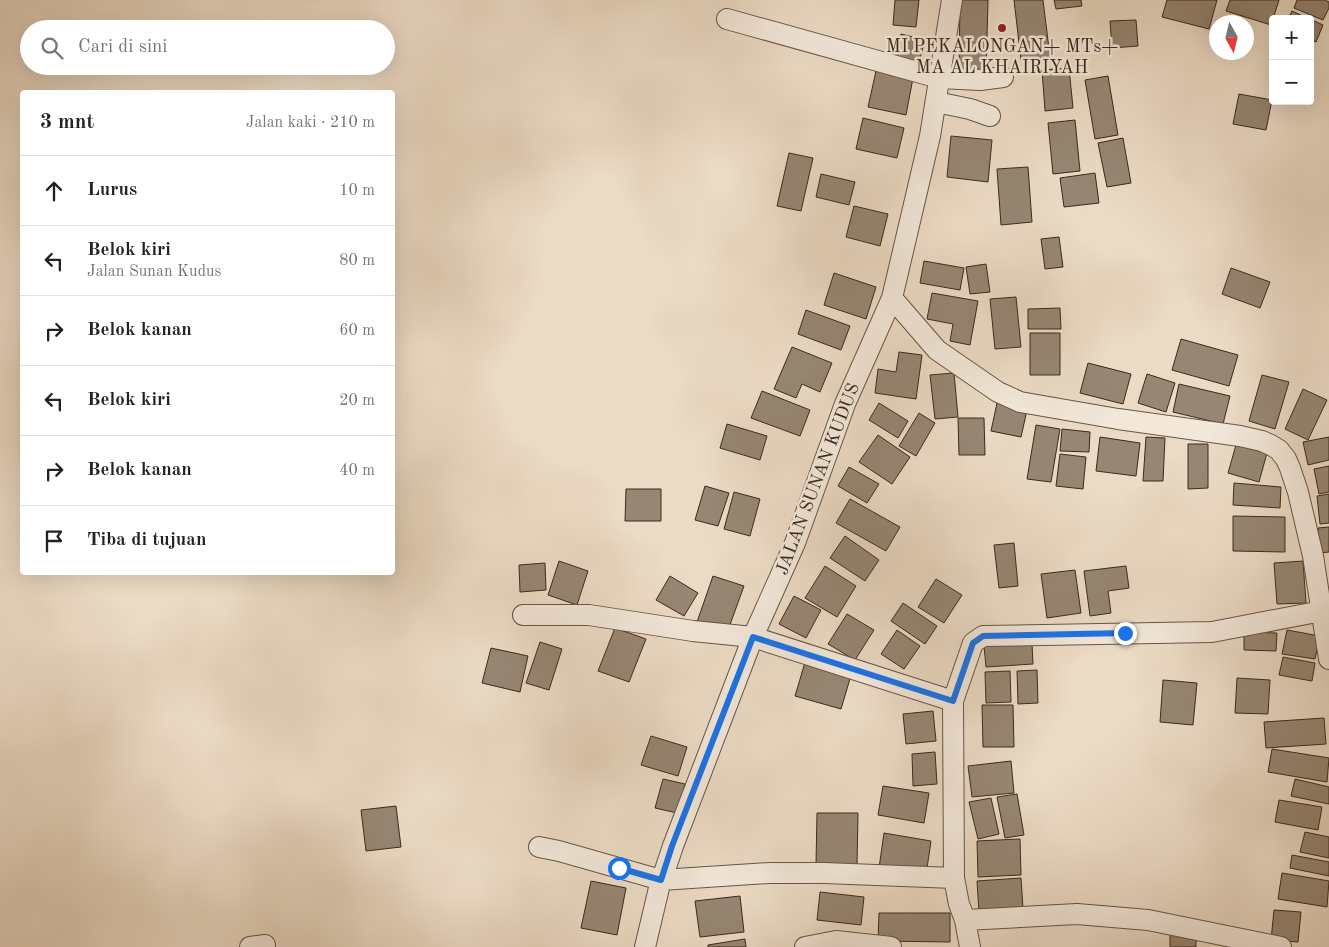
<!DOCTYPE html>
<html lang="id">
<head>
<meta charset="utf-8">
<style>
	body { margin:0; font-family:"Old Standard TT",serif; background:#f2f2f2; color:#222 }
	.controls { position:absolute; right:15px; top:15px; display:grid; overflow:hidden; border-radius:5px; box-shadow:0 5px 20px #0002 }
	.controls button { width:45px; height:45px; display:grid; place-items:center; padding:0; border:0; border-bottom:1px solid #e0e0e0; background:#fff; color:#222; font:25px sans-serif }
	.compass { position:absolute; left:1209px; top:15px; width:45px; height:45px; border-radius:50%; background:#fff; box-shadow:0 5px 20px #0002; rotate:172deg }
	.stop { position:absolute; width:15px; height:15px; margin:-11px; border:4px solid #1a73e8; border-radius:50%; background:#fff }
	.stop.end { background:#1a73e8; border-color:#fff; box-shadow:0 1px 5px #0008 }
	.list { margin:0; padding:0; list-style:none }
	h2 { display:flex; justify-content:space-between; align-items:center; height:65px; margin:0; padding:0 20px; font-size:21px }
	h2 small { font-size:16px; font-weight:400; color:#767676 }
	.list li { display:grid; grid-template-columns:32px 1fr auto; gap:15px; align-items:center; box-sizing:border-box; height:70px; padding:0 20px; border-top:1px solid #e0e0e0 }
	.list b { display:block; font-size:19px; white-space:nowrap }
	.list p { margin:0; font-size:16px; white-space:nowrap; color:#767676 }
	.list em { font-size:16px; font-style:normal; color:#767676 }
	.icon { flex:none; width:28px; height:28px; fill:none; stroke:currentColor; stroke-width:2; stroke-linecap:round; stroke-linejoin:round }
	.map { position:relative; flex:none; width:1329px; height:947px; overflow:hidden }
	.search { position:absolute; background:#fff; box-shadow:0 5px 20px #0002; left:20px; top:20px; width:375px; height:55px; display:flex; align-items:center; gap:12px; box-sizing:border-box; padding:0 18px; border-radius:28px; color:#767676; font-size:19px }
	.panel { position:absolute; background:#fff; box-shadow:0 5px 20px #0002; left:20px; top:90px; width:375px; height:485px; border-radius:5px }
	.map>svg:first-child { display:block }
	.building { fill:#968673; stroke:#3a2a1c }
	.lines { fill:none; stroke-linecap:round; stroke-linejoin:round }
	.street-casing { stroke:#665646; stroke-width:22 }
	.street { stroke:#f2e7d9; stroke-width:20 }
	.route { stroke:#1a73e8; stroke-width:6 }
	.poi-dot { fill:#8f2418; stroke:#f2e7d9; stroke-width:2 }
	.labels { text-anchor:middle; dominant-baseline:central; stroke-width:5; stroke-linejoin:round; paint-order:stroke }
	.poi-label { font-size:18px; fill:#3a2a1c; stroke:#f2e7d9 }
	.street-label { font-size:18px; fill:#3a2a1c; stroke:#f2e7d9 }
</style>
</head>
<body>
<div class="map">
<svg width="1329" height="947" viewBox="0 0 1329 947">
	<rect width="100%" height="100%" fill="#ebdac4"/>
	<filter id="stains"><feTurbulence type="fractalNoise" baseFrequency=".004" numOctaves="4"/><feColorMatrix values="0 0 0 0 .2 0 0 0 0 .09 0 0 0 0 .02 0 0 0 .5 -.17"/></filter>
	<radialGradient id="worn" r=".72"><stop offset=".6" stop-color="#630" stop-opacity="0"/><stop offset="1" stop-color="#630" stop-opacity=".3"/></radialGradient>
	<path class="building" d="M895,0h24l-3,27 -23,-2z
		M960,0h28l-2,74h-27z
		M1014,0h29l7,57 -29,3z
		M1054,0h27l1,6 -26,3z
		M1167,0h50l-8,29 -47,-12z
		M1230,0h49l-8,25 -45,-14z
		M1297,0h28l4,2v6l-6,12 -29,-12z
		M1292,11l17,8h-21z
		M1310,19l13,6 -7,17 -6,-3z
		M1136,20l2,26 -26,2 -2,-27z
		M901,34l24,6 -8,28 -23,-6z
		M1069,68l4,40 -28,3 -3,-41z
		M876,71l37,7 -7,37 -38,-8z
		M1108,76l10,59 -23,4 -10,-59z
		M1239,94l33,6 -6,30 -33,-6z
		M863,118l41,10 -7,30 -41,-9z
		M1075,120l5,51 -27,3 -5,-51z
		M951,136l41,4 -4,42 -41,-5z
		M1123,138l8,45 -24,4 -9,-44z
		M789,153l24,5 -12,53 -24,-5z
		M1028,167l4,55 -31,3 -4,-56z
		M1095,173l4,30 -35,4 -4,-29z
		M821,174l34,8 -6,23 -33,-8z
		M854,206l34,8 -8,32 -34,-9z
		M1059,237l4,30 -18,2 -4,-30z
		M924,261l40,7 -4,22 -40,-7z
		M986,264l4,28 -20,2 -4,-27z
		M1231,268l39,14 -10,26 -38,-14z
		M834,273l42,14 -10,32 -42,-14z
		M932,293l46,8 -8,44 -20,-4 3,-17 -26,-5z
		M1016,297l5,50 -26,2 -5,-50z
		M1060,308l1,21h-33v-20z
		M806,310l44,16 -9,24 -43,-16z
		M1030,333h30v42h-30z
		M1181,339l57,16 -9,31 -57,-16z
		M792,347l40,16 -12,29 -18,-8 -6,14 -22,-9z
		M899,352l23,3 -6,44 -41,-6 3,-24 18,3z
		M1088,363l43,11 -8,30 -43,-11z
		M954,373l4,44 -23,2 -5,-44z
		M1147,374l28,9 -9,29 -28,-9z
		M1262,375l27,7 -14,47 -26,-8z
		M1179,384l51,12 -7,28 -50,-12z
		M1303,389l24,11 -19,40 -23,-11z
		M762,391l48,19 -10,26 -49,-18z
		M879,403l29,18 -10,17 -29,-18z
		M997,403l30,7 -6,27 -30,-6z
		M919,413l16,10 -19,33 -17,-10z
		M958,418h26l1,37h-26z
		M727,424l40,12 -7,24 -40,-12z
		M1036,425l24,4 -9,53 -24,-3z
		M1062,429l28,3 -1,20 -29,-1z
		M878,435l32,22 -18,27 -33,-22z
		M1100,437l40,6 -4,33 -40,-5z
		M1146,437l19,1 -2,43h-20z
		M1329,437v23l-21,5 -5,-23z
		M1188,444h20v44l-20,1z
		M1236,445l31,8 -8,29 -31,-9z
		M1060,454l26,3 -3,32 -27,-3z
		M1329,466v26l-10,2 -5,-25z
		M849,467l30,17 -12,19 -29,-17z
		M1234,483l47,4 -1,21 -47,-3z
		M705,486l24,7 -11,33 -23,-6z
		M626,489h35v32h-36z
		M734,492l26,7 -10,37 -26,-7z
		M1329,494v29l-9,1 -3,-28z
		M850,499l50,28 -14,24 -50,-28z
		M1233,516l52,1v35l-52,-1z
		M1329,527v25l-9,1 -2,-25z
		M845,536l34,24 -14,21 -35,-23z
		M1014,543l4,43 -19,2 -5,-43z
		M559,561l29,10 -11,34 -29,-10z
		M1303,561l3,42 -29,1 -3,-41z
		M545,563l1,27 -26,2 -1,-27z
		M825,566l31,20 -19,31 -32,-19z
		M1126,566l3,22 -21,3 3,22 -21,3 -6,-45z
		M1075,570l6,43 -34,5 -6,-44z
		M670,576l28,17 -14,23 -28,-16z
		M713,576l31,10 -17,47 -30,-11z
		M936,579l26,16 -18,28 -26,-16z
		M794,596l27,14 -15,28 -27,-14z
		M903,603l34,23 -12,18 -34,-23z
		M847,614l27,16 -19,30 -27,-16z
		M615,628l31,11 -17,43 -31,-11z
		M897,630l23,16 -16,23 -23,-15z
		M1287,630l33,6 -5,23 -33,-5z
		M1244,632l33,1 -1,18 -32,-1z
		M540,642l22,7 -13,41 -23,-7z
		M1032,644l1,20 -47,3 -2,-21z
		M491,648l37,8 -8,36 -38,-9z
		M1283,657l32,6 -3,18 -33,-6z
		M806,659l46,13 -11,37 -46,-13z
		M1037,670l1,33 -20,1 -1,-33z
		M1010,671l1,31 -25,1 -1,-31z
		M1237,678l33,2 -2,34 -33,-1z
		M1163,680l34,3 -4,42 -33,-3z
		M982,705h31l1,42h-31z
		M933,711l3,30 -30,3 -3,-30z
		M1324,718l2,26 -60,4 -2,-26z
		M651,736l36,11 -9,29 -37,-11z
		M1272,749l57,9 -2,24 -59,-10z
		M935,752l2,32 -24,2 -1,-32z
		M1011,761l3,32 -42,4 -4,-31z
		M663,779l22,5 -8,29 -22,-5z
		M1295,779l34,8v17l-38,-8z
		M883,786l46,7 -5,30 -46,-8z
		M1017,794l7,41 -19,3 -8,-41z
		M991,798l8,36 -21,5 -9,-37z
		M1279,800l43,7 -4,23 -43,-8z
		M396,806l5,41 -35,4 -5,-41z
		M817,813h41l-1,53 -41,-1z
		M1305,832l24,5v21l-29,-6z
		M884,833l47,8 -5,34 -47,-7z
		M1020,839l1,36 -43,2 -1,-36z
		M1292,855l37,7v14l-39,-8z
		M1282,873l47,8 -2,26 -49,-8z
		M1021,878l2,31 -44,3 -2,-31z
		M591,881l35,7 -9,47 -36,-7z
		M820,892l44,5 -3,28 -44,-5z
		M740,896l4,36 -44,5 -5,-36z
		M1274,910l27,2 -3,30 -27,-2z
		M879,913h71v29l-72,-1z
		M1170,931h26v16h-26z
		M745,939l1,8h-38v-2z"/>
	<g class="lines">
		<g class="street-casing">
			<path id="street" d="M727,19l212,59 41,2 23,-3
				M936,102l34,7 20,7
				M892,298l45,52 61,42 22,10 98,17 122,17 22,5 9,4 8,5 7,9 4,9 8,24 15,64 16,103
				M523,615h66l104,16 60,6 200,64 1,177 5,26 6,16 5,27
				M953,701l20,-58 10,-7 229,-4 110,-21
				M539,847l20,4 102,29 108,-7h55l130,5
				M965,920l112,-6 71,6 133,27
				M250,947l15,-2
				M645,947l14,-59 14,-42 80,-209 42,-94 50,-139 47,-106 38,-162 22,-136
				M805,947l31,-6 55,6"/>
		</g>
		<use href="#street" class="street"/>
	</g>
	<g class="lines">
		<path class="route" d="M619,868l42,12 11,-34 81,-209 200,64 20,-58 10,-7 142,-3"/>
	</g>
	<circle class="poi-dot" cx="1002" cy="28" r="5"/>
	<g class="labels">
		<g class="poi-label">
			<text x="1002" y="47">MI PEKALONGAN+ MTs+<tspan x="1002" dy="21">MA AL KHAIRIYAH</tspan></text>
		</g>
		<g class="street-label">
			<text transform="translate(818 479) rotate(-69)">JALAN SUNAN KUDUS</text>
		</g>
	</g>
	<rect width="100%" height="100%" filter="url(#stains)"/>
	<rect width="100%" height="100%" fill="url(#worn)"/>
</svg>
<div class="controls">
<button>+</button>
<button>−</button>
</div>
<svg class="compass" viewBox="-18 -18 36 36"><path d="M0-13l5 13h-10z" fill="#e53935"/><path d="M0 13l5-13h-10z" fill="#767676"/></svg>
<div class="stop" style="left:619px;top:868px"></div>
<div class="stop end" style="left:1125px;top:633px"></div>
<div class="search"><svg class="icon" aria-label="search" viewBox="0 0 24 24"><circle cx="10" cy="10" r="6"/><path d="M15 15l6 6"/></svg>Cari di sini</div>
<section class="panel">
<h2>3 mnt<small>Jalan kaki · 210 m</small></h2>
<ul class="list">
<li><svg class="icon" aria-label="ahead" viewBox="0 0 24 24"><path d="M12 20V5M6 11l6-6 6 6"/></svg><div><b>Lurus</b></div><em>10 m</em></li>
<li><svg class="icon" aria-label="left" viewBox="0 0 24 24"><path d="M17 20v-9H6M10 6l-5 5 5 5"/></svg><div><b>Belok kiri</b><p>Jalan Sunan Kudus</p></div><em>80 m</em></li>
<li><svg class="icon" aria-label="right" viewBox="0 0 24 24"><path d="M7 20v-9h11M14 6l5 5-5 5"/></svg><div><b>Belok kanan</b></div><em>60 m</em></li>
<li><svg class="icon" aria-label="left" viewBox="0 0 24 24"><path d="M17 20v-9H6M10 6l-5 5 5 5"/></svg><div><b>Belok kiri</b></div><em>20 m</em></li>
<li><svg class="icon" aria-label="right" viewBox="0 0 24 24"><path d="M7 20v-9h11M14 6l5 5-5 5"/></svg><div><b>Belok kanan</b></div><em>40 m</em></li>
<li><svg class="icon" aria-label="arrive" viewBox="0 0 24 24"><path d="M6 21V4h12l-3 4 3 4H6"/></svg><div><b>Tiba di tujuan</b></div></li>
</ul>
</section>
</div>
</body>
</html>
